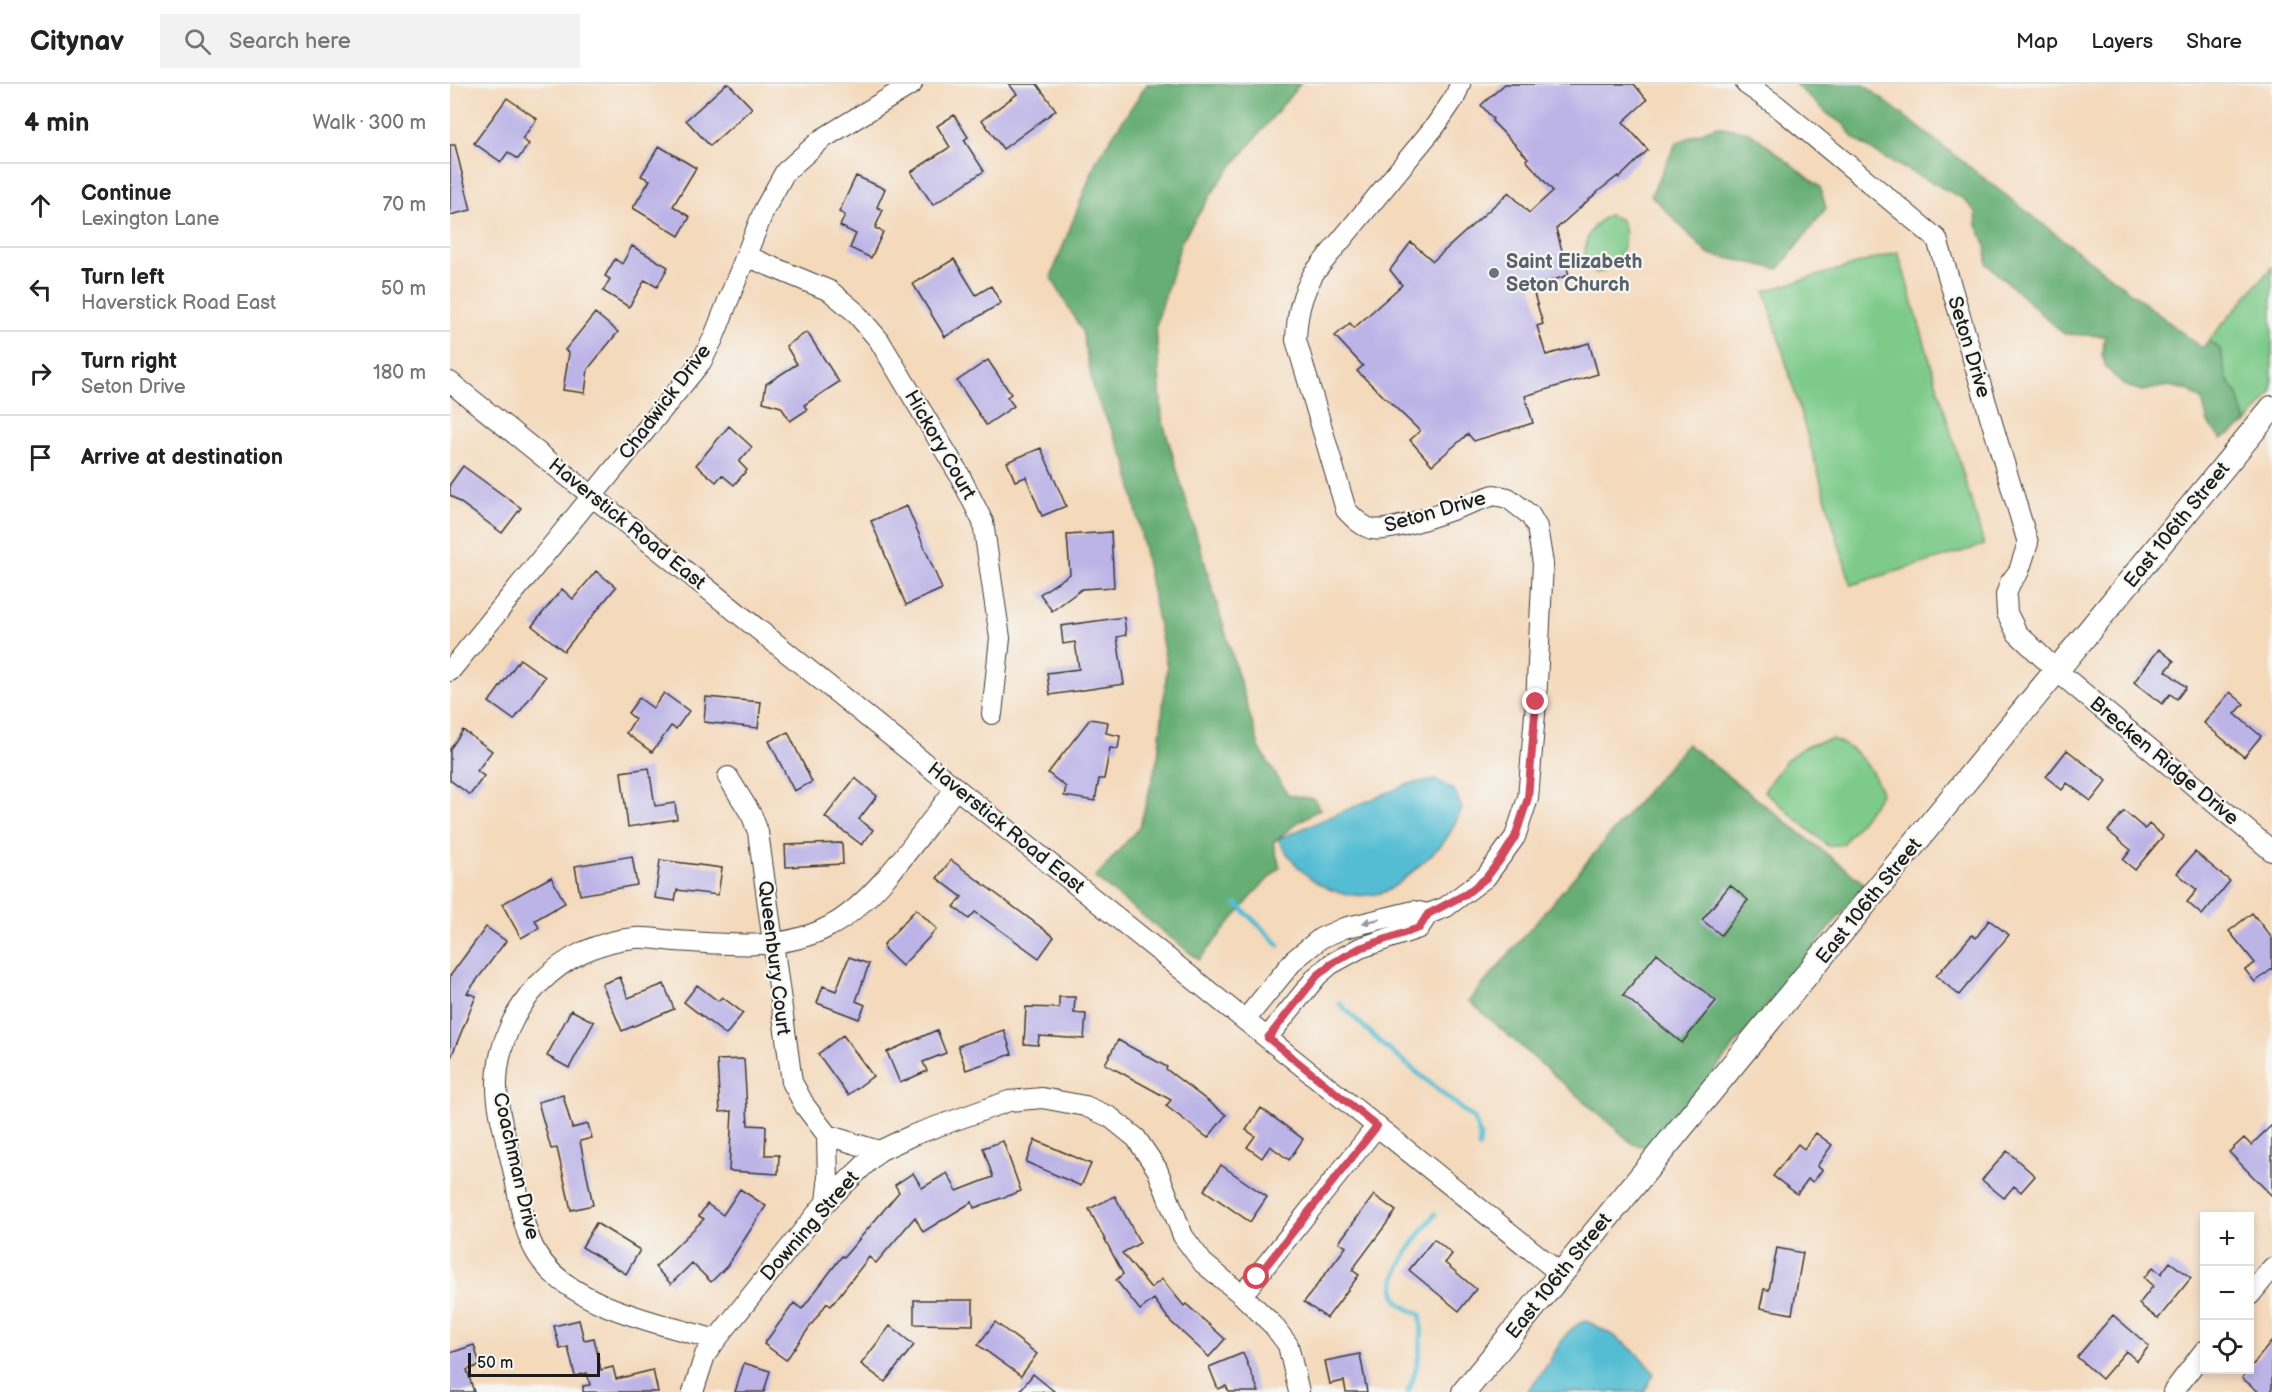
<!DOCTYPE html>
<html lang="en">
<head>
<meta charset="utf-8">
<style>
	body { margin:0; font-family:"Balsamiq Sans",sans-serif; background:#f2f2f2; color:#222 }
	.controls { position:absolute; right:18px; bottom:18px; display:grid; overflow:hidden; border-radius:0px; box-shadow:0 3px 9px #0003 }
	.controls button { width:54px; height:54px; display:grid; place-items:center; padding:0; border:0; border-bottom:2px solid #e0e0e0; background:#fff; color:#222; font:30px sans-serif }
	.scale { position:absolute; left:18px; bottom:15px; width:132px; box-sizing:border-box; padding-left:6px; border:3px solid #1c1c1c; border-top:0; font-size:16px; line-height:21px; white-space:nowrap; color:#1c1c1c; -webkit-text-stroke:4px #f6f6f2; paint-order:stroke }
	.stop { position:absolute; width:18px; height:18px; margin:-14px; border:4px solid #d1495b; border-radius:50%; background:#fff }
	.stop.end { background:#d1495b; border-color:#fff; box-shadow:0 2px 6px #0008 }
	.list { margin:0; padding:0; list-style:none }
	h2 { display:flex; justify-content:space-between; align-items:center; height:78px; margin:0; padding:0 24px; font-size:26px }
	h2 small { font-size:20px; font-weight:400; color:#767676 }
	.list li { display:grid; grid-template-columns:39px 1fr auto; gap:18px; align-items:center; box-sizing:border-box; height:84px; padding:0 24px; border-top:2px solid #e0e0e0 }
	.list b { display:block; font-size:22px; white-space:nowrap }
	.list p { margin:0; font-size:20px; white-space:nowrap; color:#767676 }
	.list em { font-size:20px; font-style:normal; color:#767676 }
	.icon { flex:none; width:33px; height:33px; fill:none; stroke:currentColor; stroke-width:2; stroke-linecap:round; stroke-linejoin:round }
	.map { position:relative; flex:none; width:1822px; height:1308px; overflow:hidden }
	header { display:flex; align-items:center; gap:36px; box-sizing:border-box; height:84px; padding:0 30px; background:#fff; border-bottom:2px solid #e0e0e0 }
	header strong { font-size:28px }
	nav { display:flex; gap:33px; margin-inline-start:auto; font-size:21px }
	.search { width:420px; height:54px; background:#f2f2f2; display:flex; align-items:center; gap:15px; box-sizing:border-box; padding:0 21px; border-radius:0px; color:#767676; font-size:22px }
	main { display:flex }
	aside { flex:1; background:#fff }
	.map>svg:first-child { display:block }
	.green { fill:#7dca89; stroke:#4c7352; stroke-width:1.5 }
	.forest { fill:#66ae75; stroke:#416548; stroke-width:1.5 }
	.water { fill:#55bdd3; stroke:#386c78; stroke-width:1.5 }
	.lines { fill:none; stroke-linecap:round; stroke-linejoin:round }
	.stream { stroke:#55bdd3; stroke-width:5 }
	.building { fill:#bcb4e7 }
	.minor-casing { stroke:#3c3834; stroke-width:22 }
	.tertiary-casing { stroke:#3c3834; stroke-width:26 }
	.minor { stroke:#fff; stroke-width:20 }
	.tertiary { stroke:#fff; stroke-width:24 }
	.oneway { fill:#999 }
	.route { stroke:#d1495b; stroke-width:8 }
	.worship-dot { fill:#6b7280; stroke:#f6f6f2; stroke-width:2 }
	.labels { text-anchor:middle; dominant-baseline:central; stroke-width:4.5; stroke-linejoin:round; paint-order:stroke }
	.worship-label { font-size:20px; font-weight:bold; fill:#5b616d; stroke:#f6f6f2; text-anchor:start }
	.street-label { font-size:20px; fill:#1c1c1c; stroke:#f6f6f2 }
</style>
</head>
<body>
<header>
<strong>Citynav</strong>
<div class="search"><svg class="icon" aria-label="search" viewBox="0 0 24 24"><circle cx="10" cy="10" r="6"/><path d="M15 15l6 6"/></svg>Search here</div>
<nav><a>Map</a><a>Layers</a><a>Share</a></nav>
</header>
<main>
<aside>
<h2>4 min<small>Walk · 300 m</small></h2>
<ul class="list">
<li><svg class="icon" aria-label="ahead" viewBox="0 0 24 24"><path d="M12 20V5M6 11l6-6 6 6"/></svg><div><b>Continue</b><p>Lexington Lane</p></div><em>70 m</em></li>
<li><svg class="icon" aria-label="left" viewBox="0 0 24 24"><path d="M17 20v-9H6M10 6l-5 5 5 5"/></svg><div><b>Turn left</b><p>Haverstick Road East</p></div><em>50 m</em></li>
<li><svg class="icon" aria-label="right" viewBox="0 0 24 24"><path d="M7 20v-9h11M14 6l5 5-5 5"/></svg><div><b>Turn right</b><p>Seton Drive</p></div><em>180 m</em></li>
<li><svg class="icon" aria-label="arrive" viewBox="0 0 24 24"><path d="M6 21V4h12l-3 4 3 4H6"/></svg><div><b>Arrive at destination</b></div></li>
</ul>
</aside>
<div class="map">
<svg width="1822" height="1308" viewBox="0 0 1822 1308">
	<rect width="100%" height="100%" fill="#f6f6f2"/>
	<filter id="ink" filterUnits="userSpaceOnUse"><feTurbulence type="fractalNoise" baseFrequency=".0167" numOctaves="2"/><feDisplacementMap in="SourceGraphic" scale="12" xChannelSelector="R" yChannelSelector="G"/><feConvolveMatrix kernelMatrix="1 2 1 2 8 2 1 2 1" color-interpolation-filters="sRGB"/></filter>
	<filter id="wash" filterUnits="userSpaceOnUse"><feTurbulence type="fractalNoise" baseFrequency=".008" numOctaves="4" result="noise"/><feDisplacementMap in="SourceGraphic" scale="24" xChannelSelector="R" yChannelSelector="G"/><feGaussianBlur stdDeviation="1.35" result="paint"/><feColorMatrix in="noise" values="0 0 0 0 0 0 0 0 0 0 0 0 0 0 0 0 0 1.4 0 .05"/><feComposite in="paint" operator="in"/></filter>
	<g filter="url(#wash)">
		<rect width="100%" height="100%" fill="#f4d9bb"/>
		<path class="green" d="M1159,131l11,4c12,19 0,51 -24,54l-10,-9c-4,-21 4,-40 23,-49z
			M1448,168l86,293 -133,40 -86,-294z
			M1822,183v125l-26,32 -8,-29 -12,-17 -6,-29 -12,-8z
			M1382,655c23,8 44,31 49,55l-38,50 -15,2 -64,-55c21,-31 29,-45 68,-52z"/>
		<path class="forest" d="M697,0h153l-80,97 -38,59 -26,85 6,94 98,330 28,46 26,4 6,10 -23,14 -24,20 7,24 -22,22 -59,71 -104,-82 45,-52 18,-69 9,-90 -40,-204 -33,-71 -12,-61 -31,-54 46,-118z
			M1345,0h68l339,264 6,-7 12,8 6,29 12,17 8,29 -25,15 -13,-16 -6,-23 -14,-10 -20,-4 -26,5 -19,-6 -17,-18 -4,-13 3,-18 -41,-2 -77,-70 -1,-18 -9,-21 -1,-12 -12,-14 -78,-40 -33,-21 -8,-13 -16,-10z
			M1266,42l34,6 70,55 6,21 -47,61 -71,-15 -57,-59 25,-52z
			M1237,660l178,140 -213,264 -19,-4 -164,-143z"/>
		<path class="water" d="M986,696l19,11 7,18c-6,11 -11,24 -18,33 -8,9 -50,48 -60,50 -47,13 -84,-13 -106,-53l130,-55z
			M1136,1237c26,12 52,29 68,53l-10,18h-117c5,-8 12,-14 17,-22 13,-18 19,-42 42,-49z"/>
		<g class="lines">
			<path class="stream" d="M787,820l42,41
				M889,919l42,40 93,76 6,17 -1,11
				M958,1308c9,-21 17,-55 12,-78 -7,-3 -19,-7 -23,-15 -13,-25 25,-67 38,-85"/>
		</g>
		<g id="blocks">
			<path class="building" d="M276,0h3l23,24 -42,38 -24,-26z
				M559,0h28l19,26 -53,39 -21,-29 35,-26z
				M1055,0h129l13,16 -24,22 25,28 -29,28 -1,-2 -17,13 -45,40 13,46 -37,12 11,37 -6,2 9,29 43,-12 9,31 -73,22 8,27 -59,18 -6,-7 -36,31 -22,-25 10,-9 -63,-60 6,-5 -28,-30 15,-13 4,5 48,-43 -12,-15 21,-28 22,19 76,-69 20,21 24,-22 -27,-31 2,-2 -36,-37 1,-2 -12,-14z
				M57,14l30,21 -15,20 7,5 -11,15 -10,-7 -7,10 -27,-19z
				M504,31l14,22 -4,3 20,31 -51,34 -22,-33 39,-25 -13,-21z
				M0,61h5l16,65 -21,5z
				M209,62l37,22 -23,38 17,11 -11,19 -46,-28 17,-28 -9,-4z
				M406,92l29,13 -8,18 6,3 -8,18 8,4 -12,26 -21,-10 6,-14 -16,-8 5,-11 -6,-3z
				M182,162l36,21 -11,20 -12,-7 -16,27 -26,-16 7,-12 -5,-3 10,-17 7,5z
				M504,175l22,36 15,-9 10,17 -56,34 -32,-53z
				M145,229l23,19 -30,37 -3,24 -22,-3 6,-37 -4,-3z
				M357,248l32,50 -35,23 3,5 -17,11 -9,-14 -18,-5 3,-18 31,-20 -11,-18z
				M538,276l23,34 -4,3 7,9 -28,19 -29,-44z
				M279,342l23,21 -13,15 8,8 -13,15 -12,-10 -6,7 -20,-17z
				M591,364l25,58 -24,10 -16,-39 -11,4 -8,-19z
				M13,382l58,42 -19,25 -52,-38v-11z
				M457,422l35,83 -36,16 -35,-84z
				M661,448l3,55 -32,2 -30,22 -12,-17 30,-20 -3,-39z
				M146,487l20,16 -52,64 -32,-25 30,-37 11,10z
				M674,533l2,18 -9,2 7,47 -74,11 -3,-22 32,-4 -4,-27 -12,2 -2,-18z
				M1709,565l15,12 -8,10 20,16 -9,12 -7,-5 -8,10 -28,-22z
				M70,575l25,18 -31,43 -25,-18z
				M1780,608l14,12 -9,10 26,22 -17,21 -40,-34z
				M214,609l25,18 -13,18 -5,-3 -19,26 -26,-19 9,-14 -7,-6 11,-15 14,10z
				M256,613l55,5 -3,26 -54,-6z
				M640,635l18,3 -2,11 14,3 -2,13 -8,-1 -6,31h-5l-4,22 -31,-5 2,-9 -18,-14z
				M13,646l29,21 -15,20 7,5 -14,19 -20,-15v-31z
				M338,648l24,50 -18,9 -25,-50z
				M1617,666l40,31 -16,20 -24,-18 -5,7 -16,-13z
				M199,684l6,38 20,-3 2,16 -49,8 -7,-55z
				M405,694l22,18 -18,23 14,11 -11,15 -37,-28z
				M1674,727l21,18 4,-5 14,12 -28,34 -12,-10 8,-10 -23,-19z
				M392,759l1,21 -57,3 -1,-22z
				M1745,768l35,29 -28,34 -15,-13 10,-12 -20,-17z
				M182,772l5,29 -57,10 -5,-29z
				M210,776l62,8 -4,27 -41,-5 -2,11 -20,-3z
				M501,776l103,77 -15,21 -64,-46 -6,7 -15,-12 8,-10 -25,-19z
				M101,793l14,26 -30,17 4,8 -18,10 -19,-34z
				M1280,801l18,15 -27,35 -19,-15z
				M466,825l21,20 -35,37 -18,-17v-5z
				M1802,829l20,25v31l-17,13 -10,-12 10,-7 -26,-32z
				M1539,836l20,15 -50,60 -23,-19 36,-41 4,3z
				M36,843l20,14 -39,52 9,3 -26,64v-84z
				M1207,869l59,48 -34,42 -59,-48z
				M399,873l20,7 -13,37 9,4 -6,14 -42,-16 6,-17 13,5z
				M170,893l8,21 36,-14 10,25 -52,22 -20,-47z
				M247,901l21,16 4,-4 21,16 -17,22 -42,-33z
				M609,913h16l-1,16 12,1 -2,25 -45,-3 -1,9 -14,-1 2,-37 33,1z
				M121,926l23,12 -25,46 -22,-12z
				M487,946l9,23 -23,9 4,9 -27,12 -13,-31z
				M554,946l8,24 -46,16 -8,-24z
				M393,951l30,41 -25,19 -30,-41z
				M668,956l49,27 -1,2 60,46 -18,23 -42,-32 5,-6 -66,-36z
				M294,975l4,66 18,1 -1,29h14l-1,19 -49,-3 3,-60 -12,1 -3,-52z
				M113,1011l9,33 16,-4 4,14 -12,3 13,64 -22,5 -14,-62 -6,1 -13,-47z
				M811,1024l42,31 -14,21 -19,-14 -8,12 -15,-11 8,-11 -9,-6z
				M1822,1041v71l-43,-44 15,-14 7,7z
				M1366,1049l16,12 -15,21 5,4 -9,12 -5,-3 -11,15 -24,-18 25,-32 6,5z
				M585,1056l56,24 -10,22 -55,-24z
				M553,1057l18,50 -47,17 -2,-6 -49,30 -8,-15 -39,46 -7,-6 -38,49 -4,-3 -41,57 -22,-16 30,-41 8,6 40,-53 2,1 55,-65 -4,-7 18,-12 9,15 25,-15 10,18 36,-14 -10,-29z
				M1557,1067l28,25 -14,16 -7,-6 -10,12 -22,-18z
				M771,1081l46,32 -17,25 -46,-32z
				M290,1105l26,17 -39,60 -16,16 -19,-19 -21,21 -16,-17 49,-48 -5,-3 8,-12 16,11z
				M924,1111l22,16 -44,59 7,5 -32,43 -23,-16 42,-55 -7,-5z
				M665,1112l25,47 -18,10 29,35 11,-9 22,27 2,-2 39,35 -16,18 -39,-36 -16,-22 -14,11 -24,-30 7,-6 -34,-65z
				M146,1139l44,27 -14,24 -44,-27z
				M984,1155l18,15 -7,9 31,26 -17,22 -50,-41z
				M1327,1164l26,5 -11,61 -32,-6 4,-19 5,1z
				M1720,1178l21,16 -33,41 -19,-15 14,-18 -9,-8 9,-11 8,7z
				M464,1216h59v25l-59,-1z
				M1663,1231l36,31 -12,15 -11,-10 -24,28 -25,-22z
				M129,1236l5,20 10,-2 7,32 12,-3 3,12 37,-9 5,22h-75v-6l7,-1 -3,-12 -12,3 -7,-29 -8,2 -6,-23z
				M545,1238l42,32 -16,22 -43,-31z
				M440,1242l24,19 -29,37 -24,-18z
				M1822,1257v51h-13l-17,-14z
				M24,1261l6,20 -13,5 7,22h-24v-39z
				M793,1269l16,39h-30l-3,-6 -8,3 -9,-22z
				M910,1270l7,38h-21l-2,-11 -14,3 -5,-23z
				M294,1279l26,8 -6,21h-29z
				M583,1290l22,18h-36z"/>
		</g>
	</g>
	<g filter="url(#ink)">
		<use href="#blocks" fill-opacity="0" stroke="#3c3834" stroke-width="1.5"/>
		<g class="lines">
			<g class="minor-casing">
				<path id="minor" d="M1296,0l30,21 161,134 91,304 -9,28 -9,12 -4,12 1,18 10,20 40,38 215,180
					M296,172l84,35 24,20 25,29 80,134 24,48 17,116 -8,76
					M0,298l1111,892
					M0,587l251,-309 12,-23 51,-129 21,-38 37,-33 90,-55
					M278,693l24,39 6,16 34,250 13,24 22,29 52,16
					M795,936l49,-60 27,-22 23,-10 70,-17 14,3
					M817,954l50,-62 14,-12 29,-16 59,-20 9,-14 18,-7 40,-30 29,-40 13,-39 8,-96 7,-138 -6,-37 -7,-12 -22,-17 -14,-3c-25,8 -100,39 -122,34 -11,-3 -18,-11 -26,-19l-50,-170c1,-26 5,-44 18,-67l122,-148 19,-28 5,-13
					M376,1118l2,-18 -1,-49
					M792,1211l135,-169
					M1800,1211l22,-27
					M266,1256c-56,-17 -148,-34 -179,-86 -15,-25 -18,-58 -24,-85 -6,-28 -17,-59 -16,-88 3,-75 64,-137 138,-143 13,-1 27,2 40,3 52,3 107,11 155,-15 45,-23 94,-97 126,-138
					M243,1308l12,-37 11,-15 110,-138 53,-51 34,-16 96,-34 33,-3 43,8 25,11 26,21 21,31 26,67 20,27 39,32 31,30 15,20 11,47
					M1723,1308l31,-41"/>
			</g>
			<g class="tertiary-casing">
				<path id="tertiary" d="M1014,1308l808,-984"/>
			</g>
			<use href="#minor" class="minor"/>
			<use href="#tertiary" class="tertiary"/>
		</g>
		<defs><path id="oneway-solid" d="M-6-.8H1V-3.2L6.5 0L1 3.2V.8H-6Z" transform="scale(1.5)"/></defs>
		<use class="oneway" href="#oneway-solid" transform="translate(921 837) rotate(167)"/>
	</g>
	<g class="lines" filter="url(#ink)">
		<path class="route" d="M807,1193l120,-151 -109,-88 49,-62 14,-12 29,-16 59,-20 9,-14 38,-20 20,-16 17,-22 12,-19 13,-39 8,-96"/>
	</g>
	<circle class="worship-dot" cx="1044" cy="189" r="6"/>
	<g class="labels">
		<g class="worship-label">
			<text x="1056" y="178">Saint Elizabeth<tspan x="1056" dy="23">Seton Church</tspan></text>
		</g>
		<g class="street-label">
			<text transform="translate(1519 263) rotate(73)">Seton Drive</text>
			<text transform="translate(215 318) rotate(-53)">Chadwick Drive</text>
			<text transform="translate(490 361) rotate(60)">Hickory Court</text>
			<text transform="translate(985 428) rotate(-16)">Seton Drive</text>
			<text transform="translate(177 440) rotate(39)">Haverstick Road East</text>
			<text transform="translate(1727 441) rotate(-51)">East 106th Street</text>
			<text transform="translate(1714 677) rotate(40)">Brecken Ridge Drive</text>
			<text transform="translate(556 744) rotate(39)">Haverstick Road East</text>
			<text transform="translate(1419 817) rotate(-51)">East 106th Street</text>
			<text transform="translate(324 874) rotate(83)">Queenbury Court</text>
			<text transform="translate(66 1082) rotate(77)">Coachman Drive</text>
			<text transform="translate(360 1142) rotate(-49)">Downing Street</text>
			<text transform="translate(1109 1192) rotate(-51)">East 106th Street</text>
		</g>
	</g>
</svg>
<div class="controls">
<button>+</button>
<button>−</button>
<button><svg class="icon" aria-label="locate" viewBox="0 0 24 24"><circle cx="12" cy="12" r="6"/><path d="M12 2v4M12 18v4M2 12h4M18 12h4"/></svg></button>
</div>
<div class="scale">50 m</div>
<div class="stop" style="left:807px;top:1193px"></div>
<div class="stop end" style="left:1086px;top:618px"></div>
</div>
</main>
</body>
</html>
